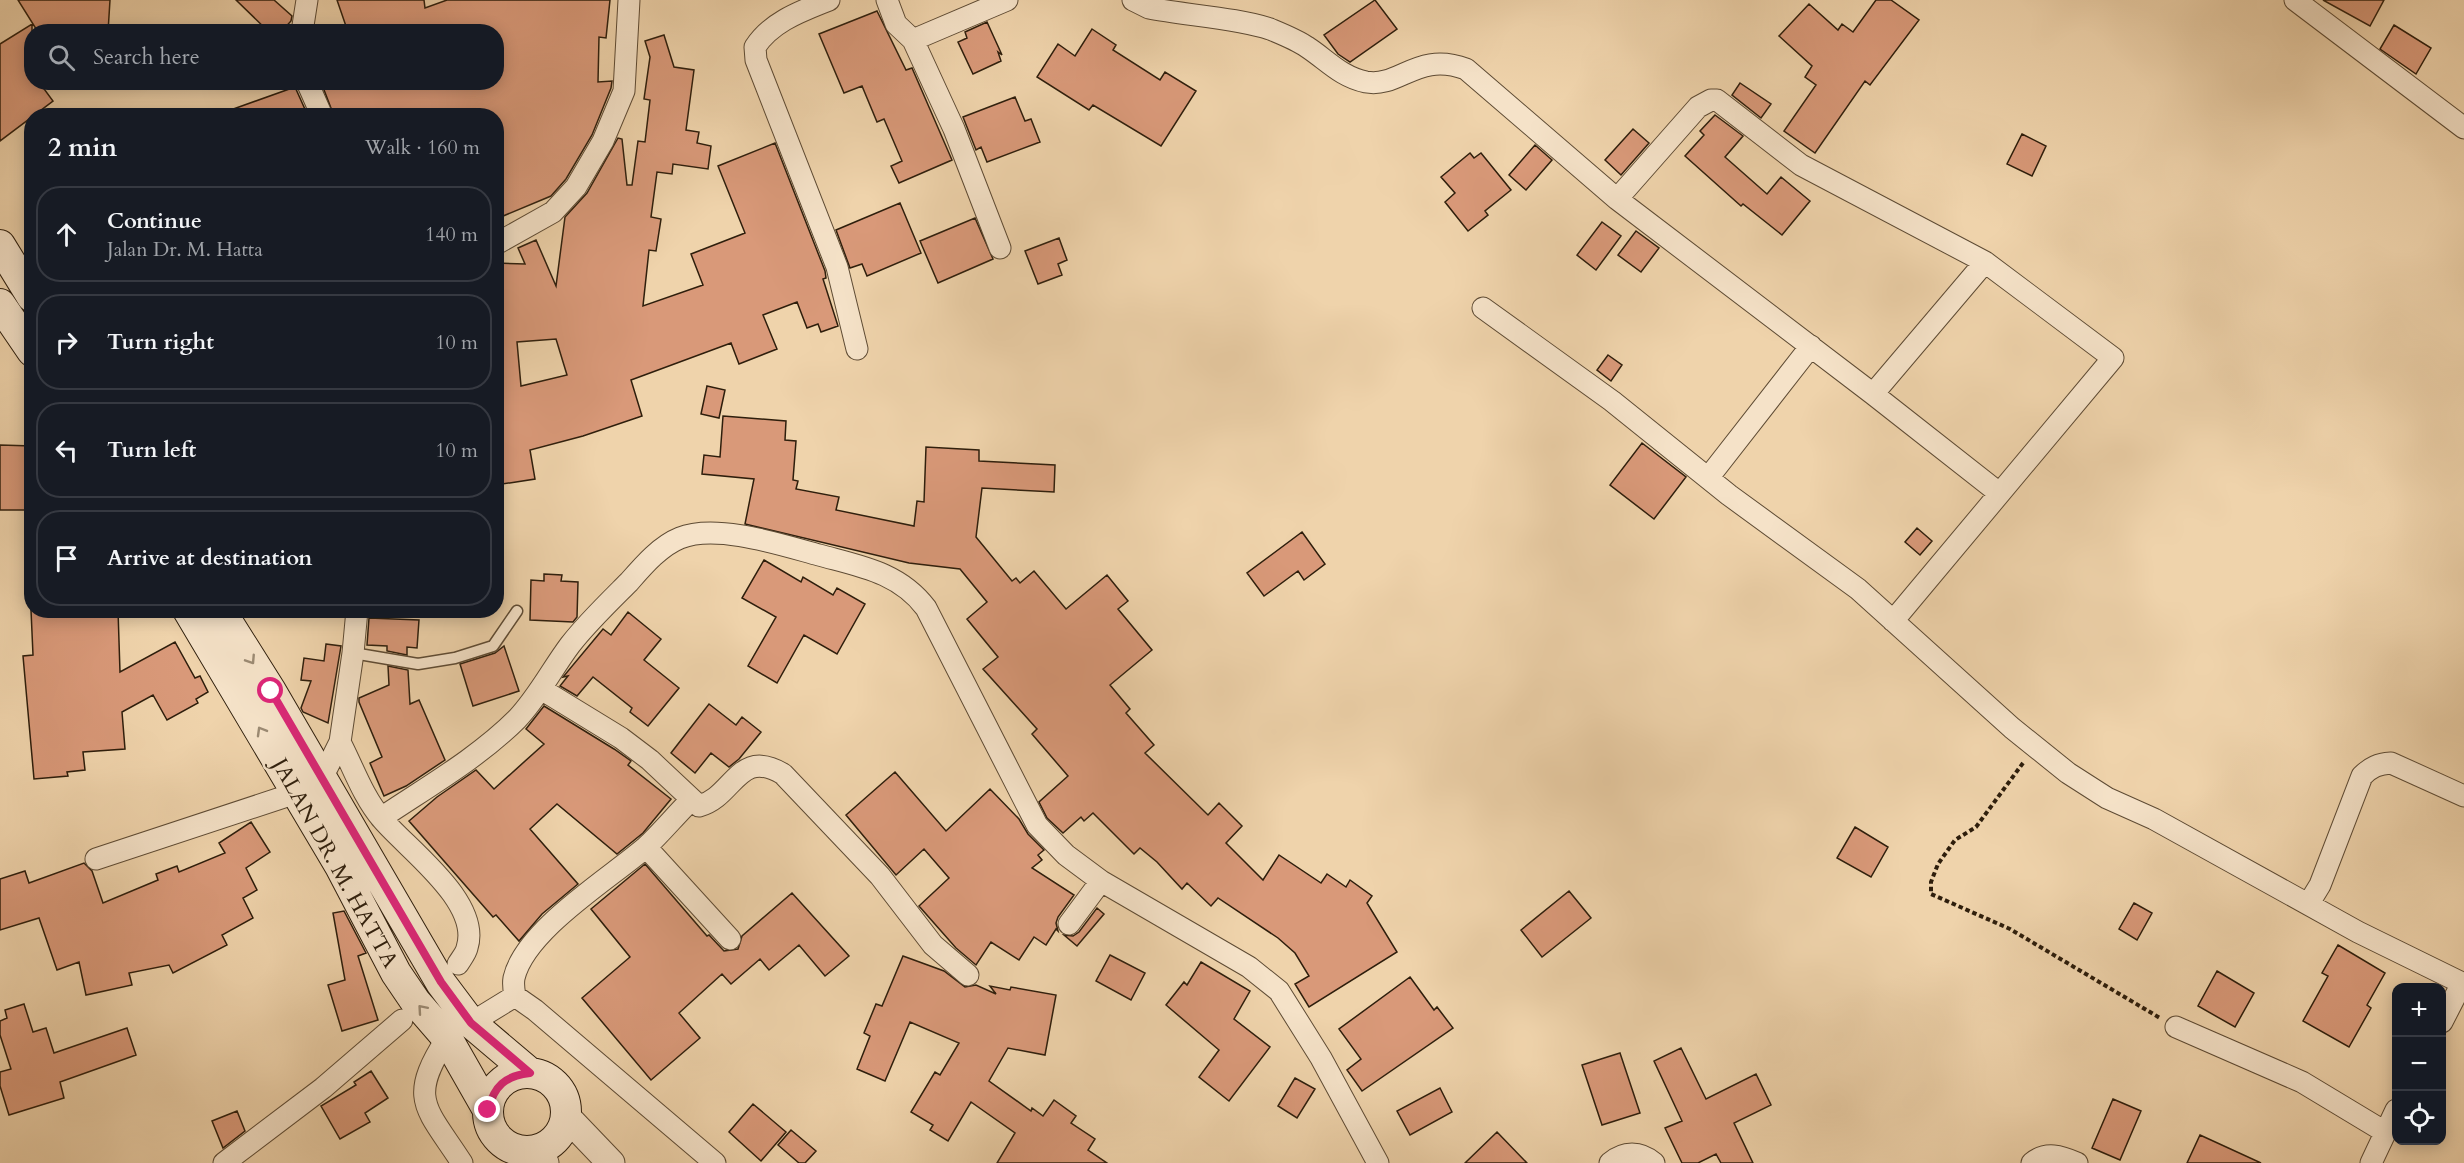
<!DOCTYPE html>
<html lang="en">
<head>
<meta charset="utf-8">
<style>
	body { margin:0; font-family:Cardo,serif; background:#20242c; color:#f1f3f6 }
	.controls { position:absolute; right:18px; bottom:18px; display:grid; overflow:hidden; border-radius:12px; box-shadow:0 3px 15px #0003 }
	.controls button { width:54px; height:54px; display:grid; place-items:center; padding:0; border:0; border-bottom:2px solid #363941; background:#171b24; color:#f1f3f6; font:30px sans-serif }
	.stop { position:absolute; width:18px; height:18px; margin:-14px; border:4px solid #db2777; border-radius:50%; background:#fff }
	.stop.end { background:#db2777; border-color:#fff; box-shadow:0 2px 6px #0008 }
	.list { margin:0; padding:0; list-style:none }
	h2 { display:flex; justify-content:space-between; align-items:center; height:78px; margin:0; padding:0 24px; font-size:26px }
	h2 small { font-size:20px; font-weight:400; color:#9ea1a6 }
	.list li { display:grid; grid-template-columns:39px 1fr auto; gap:18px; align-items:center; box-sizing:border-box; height:96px; margin:0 12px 12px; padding:0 12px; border:2px solid #363941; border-radius:24px }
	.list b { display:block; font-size:22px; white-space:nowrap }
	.list p { margin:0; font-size:20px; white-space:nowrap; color:#9ea1a6 }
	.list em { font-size:20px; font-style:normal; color:#9ea1a6 }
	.icon { flex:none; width:33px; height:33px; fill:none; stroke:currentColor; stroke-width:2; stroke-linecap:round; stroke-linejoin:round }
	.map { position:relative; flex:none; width:2464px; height:1163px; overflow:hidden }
	.search { position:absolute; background:#171b24; box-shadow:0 3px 15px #0003; left:24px; top:24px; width:480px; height:66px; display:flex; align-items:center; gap:15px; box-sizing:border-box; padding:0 21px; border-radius:24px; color:#9ea1a6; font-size:22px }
	.panel { position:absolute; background:#171b24; box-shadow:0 3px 15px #0003; left:24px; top:108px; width:480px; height:510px; border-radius:24px }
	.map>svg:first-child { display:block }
	.building { fill:#d99979; stroke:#2e1e0c; stroke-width:1.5; fill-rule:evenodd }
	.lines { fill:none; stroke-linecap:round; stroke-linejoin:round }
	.service-casing { stroke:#5e4b34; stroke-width:13 }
	.minor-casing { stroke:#5e4b34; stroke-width:23 }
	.tertiary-casing { stroke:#5e4b34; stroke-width:29 }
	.secondary-casing { stroke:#2e1e0c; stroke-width:32 }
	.path { stroke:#2e1e0c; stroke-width:4; stroke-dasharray:4.5 3; stroke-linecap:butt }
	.service { stroke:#f5e2c8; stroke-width:10 }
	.minor { stroke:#f5e2c8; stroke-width:21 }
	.tertiary { stroke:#f5e2c8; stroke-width:27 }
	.secondary { stroke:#f5e2c8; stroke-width:30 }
	.oneway { stroke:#9b8a73 }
	.route { stroke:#db2777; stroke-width:8 }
	.labels { text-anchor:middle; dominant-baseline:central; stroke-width:5; stroke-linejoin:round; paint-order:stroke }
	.street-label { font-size:22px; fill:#2e1e0c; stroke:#f5e2c8 }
</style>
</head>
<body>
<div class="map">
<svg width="2464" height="1163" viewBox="0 0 2464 1163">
	<rect width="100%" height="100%" fill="#efd3ab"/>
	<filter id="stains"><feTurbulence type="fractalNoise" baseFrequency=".00333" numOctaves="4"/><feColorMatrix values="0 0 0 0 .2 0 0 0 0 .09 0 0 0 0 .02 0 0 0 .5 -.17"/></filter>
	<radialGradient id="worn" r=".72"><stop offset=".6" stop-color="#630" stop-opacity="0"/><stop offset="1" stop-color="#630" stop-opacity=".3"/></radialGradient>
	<path class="building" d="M18,0h92l-2,32h-70z
		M236,0h38l18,16 -1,5 -10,11h-12z
		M337,0h87l1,8 22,-8h163l-4,38 -7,-1 -1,45 14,-1 -1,7 -19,47 -26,44 -15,17 -55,23v-103h-162l-13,-34h175v-50h-148z
		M1375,0l22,29 -47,33 -12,-8 -14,-19z
		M1876,0h15l28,20 -49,65 -5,-4 -50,72 -31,-22 32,-46 -11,-8 7,-11 -33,-30 30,-32 29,26 4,-6 11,8z
		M2323,0h61l-14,26z
		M877,11l29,59 6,-2 40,92 -53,23 -8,-17 11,-5 -18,-42 -7,3 -15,-36 -18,7 -25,-59z
		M987,22l15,33 -4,-3 3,9 -28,13 -15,-32 9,-4 -2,-6z
		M32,24v58h7l14,19 -53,40v-97z
		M2394,25l37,23 -15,26 -36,-25z
		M1092,29l24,16 -3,5 47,30 5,-8 31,19 -35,55 -68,-41 -4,5 -52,-33 21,-33 17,12z
		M664,35l10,32 20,3 -8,60 13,2 -2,11 14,3 -3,23 -35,-5 -1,10 -15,-2 -6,45 10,2 -5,32 -7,-1 -6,56 60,-21 -12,-31 54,-21 -27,-67 57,-23 50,128 1,7 -3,1 15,47 -17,6 -3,-8 -11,4 -10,-26 -34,13 14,34 -38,15 -8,-21 -100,37 11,36 -59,20 -53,14 5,29 -39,6v-59l4,-1 -4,-36v-126l29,1 -7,-16 18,-8 20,46 9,-69 22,-24 31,-55 4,1 5,46h5l6,-44 7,1 5,-42 -6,-1 6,-42 -5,-16zM556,339l11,36 -46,11 -4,-44z
		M1740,83l31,21 -10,14 -29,-23z
		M295,87l13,29h-86v-3z
		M1015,97l10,24 6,-2 9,23 -53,20 -6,-15 -5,3 -13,-33z
		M1715,115l28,21 -18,21 42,37 14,-17 29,24 -28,34 -39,-31 -2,2 -56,-50 19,-21 -4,-4z
		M1633,129l16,14 -28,32 -16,-15z
		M2022,134l24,12 -14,30 -25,-12z
		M1535,145l17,15 -26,30 -17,-15z
		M1470,153l4,5 7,-5 30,37 -26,21 3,4 -20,16 -23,-29 10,-9 -14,-16z
		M900,203l21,50 -54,23 -5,-12 -12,4 -14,-38z
		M975,218l18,41 -55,24 -18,-42z
		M1602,222l19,14 -25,34 -19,-15z
		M1636,231l23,17 -18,24 -23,-17z
		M1059,238l8,22 -9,4 4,11 -24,9 -13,-33z
		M1608,355l14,10 -11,16 -14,-11z
		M707,386l18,4 -6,28 -18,-4z
		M723,416l63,5 -1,19 11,1 -3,39 5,1 -2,8 43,8 -3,13 78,16 3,-25 7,1 2,-55 53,3v11l76,4 -1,27 -72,-4 -6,49 36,44 4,-3 4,5 14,-12 32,38 41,-34 21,26 -10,8 34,41 -42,35 20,24 -4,4 28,32 -9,8 63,62 11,-12 23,23 -16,17 37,37 16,-25 42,28 6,-9 19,13 4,-7 22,16 -5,7 30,49 -88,55 -14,-23 14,-8 -14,-23 -17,-15 -60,-40 -7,8 -24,-23 -5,6 -25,-27 -17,-14 -6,6 -41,-41 -9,8 -3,-4 -18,16 -16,-15 -8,-16 29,-26 -36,-42 5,-5 -54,-60 15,-12 -31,-38 20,-17 -27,-33 -51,-6 -164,-39 9,-45 -52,-5 2,-19 16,2z
		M1642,443l44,34 -32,42 -44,-34z
		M0,445l32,1v64h-32z
		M1917,528l15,13 -12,14 -15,-13z
		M1302,532l23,32 -21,16 -6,-9 -34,25 -17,-23z
		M764,560l37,22 2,-5 30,18 4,-7 28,16 -28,50 -33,-19 -27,48 -29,-17 28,-49 -34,-19z
		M544,574l18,1 -1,6 17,1 -1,35 -4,5 -43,-2 1,-40 13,1z
		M31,610h87l2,62 55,-30 20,36 5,-2 8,16 -12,7 2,4 -31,17 -14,-25 -31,17 3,37 -42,3 2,18 -18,2 1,4 -34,3 -11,-123 10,-1z
		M628,612l33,27 -17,21 35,28 -31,38 -18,-14 2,-4 -39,-31 -16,19 -17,-10 8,-10 -5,1 40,-48 8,6z
		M369,618l50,2 -2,28 -10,-1v8l-20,-4v-5l-20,-1z
		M326,644l15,2 -13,77 -25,-11 -2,-4 10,-27 -10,-1 3,-22 20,3z
		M504,646l15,45 -46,15 -13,-42 35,-11z
		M388,666l20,4 2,34 9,-4 26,60 -39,26 -22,10 -14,-33 12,-6 -23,-55v-4l30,-13z
		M709,704l27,21 6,-8 19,15 -22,27 -10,8 -18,-14 -16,20 -24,-20z
		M544,706l70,43 17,12 -3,4 43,34 -28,34 -26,21 -60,-50 -27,25 48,55 -36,30 -23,27 -23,-26 -3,2 -84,-96 28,-24 39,-27 18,19 50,-45 -18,-15z
		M895,772l51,59 44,-42 29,30 9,15 16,16 -6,5 4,5 -10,8 42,27 -16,22 -2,6 2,8 -2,-2 -10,16 -12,-8 -15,23 -28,-18 -15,23 -20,-17 -37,-42 30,-28 -25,-29 -28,26 -50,-60z
		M251,822l19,30 -24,16 11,22 -14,8 10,20 -31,17 5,10 -54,28 -4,-8 -40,8 3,12 -46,10 -7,-33 -22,8 -18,-52 -39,12v-51l25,-8 4,12 55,-20 8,8 11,32 55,-23 -2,-6 21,-8 2,6 46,-19 -6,-10z
		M1855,827l33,20 -17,30 -34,-19z
		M645,864l62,72 2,-1 15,16 14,-2 4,-13 50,-43 57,63 -24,20 -26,-31 -30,25 -9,-11 -29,25 -9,-10 -43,39 21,25 -49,42 -69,-82 48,-41 -39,-48z
		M1569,891l22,27 -49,39 -21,-27z
		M2134,903l18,10 -15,27 -18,-11z
		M1097,908l7,6 -27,32 -13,-11 9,1 6,-4z
		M344,911l22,42 -8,3 20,64 -36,11 -14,-46 17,-5 -12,-67z
		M2338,945l47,28 -18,32 4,3 -22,39 -46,-26 25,-45 -6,-3z
		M1110,955l35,18 -14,27 -35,-19z
		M903,956l41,15 21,16 11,-2 20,9 -6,-8 20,4 1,-3 45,8 -11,60 -37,-7 -19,33 42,30 1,-3 11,8 11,-16 22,16 -5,7 24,16 -7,11 19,13h-110l18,-30 -44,-31 -23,39 -18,-11 3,-5 -22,-13 24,-40 5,3 19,-32 -49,-21 -25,59 -28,-12 13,-33 -6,-3 12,-29 6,2z
		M1201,962l49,29 -16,28 36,28 -41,54 -30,-24 20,-27 -53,-45 18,-23 3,3z
		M2217,971l37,22 -19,34 -37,-21z
		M1410,977l24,33 3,-3 16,21 -91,63 -15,-21 14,-11 -22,-30z
		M24,1004l9,28 13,-4 8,25 73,-25 9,27 -76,27 4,16 -55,17 -9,-29v-14l11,-3 -11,-34v-14l7,-3 -2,-8z
		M1681,1048l25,51 50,-25 15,31 -37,18 19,40h-32l-5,-9 -18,9h-16l-17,-35 17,-7 -28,-60z
		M1620,1053l20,60 -38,12 -20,-60z
		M371,1071l17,27 -23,15 5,9 -30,17 -19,-33 35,-21 -2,-3z
		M1295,1078l20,11 -18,29 -19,-12z
		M1440,1088l12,24 -42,23 -13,-24z
		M2113,1099l28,12 -21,49 -28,-12z
		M753,1104l33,28 -25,29 -32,-29z
		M237,1111l8,20 -22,17 -11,-27z
		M791,1130l25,21 -11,12h-6l-21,-18z
		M1497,1132l30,31h-62z
		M2200,1135l61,28h-74z"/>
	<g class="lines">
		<g class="service-casing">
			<path id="service" d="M353,653l65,11 37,-6 38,-12 24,-35"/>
		</g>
		<g class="minor-casing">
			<path id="minor" d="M829,0c-27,11 -57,21 -74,47l1,13 81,207 20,82
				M887,0l9,24 17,16 94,-40
				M1133,0l16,8c35,7 89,10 121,21 12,5 27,11 37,18 20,13 34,30 59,35 34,6 51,-31 100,-13l151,130 256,195 126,99
				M2295,0l169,128
				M302,32l5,-32
				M913,40l41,89 46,119
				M307,82l15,34
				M1617,199l81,-92 13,-7h6l84,65 184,97 128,96 -220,263
				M496,244l57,-32 23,-25 27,-46 21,-50 5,-91
				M1483,308l129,93 117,94 129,94 154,139 56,45 39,25 47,21 204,113 106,52
				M1873,394l112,-132
				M1708,478l103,-132
				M541,689l80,49 29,22 49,46c35,-9 39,-59 84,-32l97,102 53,69 35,30
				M340,742c13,25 23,55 42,77 25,30 100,83 85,129 -1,5 -6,11 -9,16
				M322,778l18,-36 13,-89 4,-43
				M381,818c46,-31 97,-60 136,-99 21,-22 35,-50 53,-74 17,-22 39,-43 59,-63 14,-16 31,-36 51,-44 36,-15 102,7 139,17 40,11 80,17 107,53l111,217 29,30 35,26 148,86 30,24 42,67 57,105
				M646,847l84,92
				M96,859l200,-66
				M2309,903l11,-18 42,-109c9,-9 16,-12 29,-13l73,33
				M1069,924l32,-43
				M515,996c-1,-5 -2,-12 -1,-18 11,-48 95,-99 132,-131 15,-14 29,-31 44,-46
				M2442,1022l20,-39
				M471,1023l44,-27 20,14 180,153
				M2176,1027l126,55 83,50
				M447,1038c-40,62 -21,69 15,125
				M224,1163l99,-75 79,-68
				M1610,1163c14,-12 30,-12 44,0
				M2032,1163c14,-12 29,-7 45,0
				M2371,1163l25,-53"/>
		</g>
		<g class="tertiary-casing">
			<path id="tertiary" d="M566,1116l45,47
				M527,1151l18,12"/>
		</g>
		<g class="secondary-casing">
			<path id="secondary" d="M0,245l32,52
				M0,304l32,47
				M188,610l152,256 56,107 19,28 32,37 41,72
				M220,610l51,81 170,292 30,40 59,50
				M488 1112a39 39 0 1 1 78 0a39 39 0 1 1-78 0Z"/>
		</g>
		<path class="path" d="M2023,763l-47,64 -21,13 -17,24 -7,18v12l79,35 150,89"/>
		<use href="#service" class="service"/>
		<use href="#minor" class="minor"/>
		<use href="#tertiary" class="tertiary"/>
		<use href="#secondary" class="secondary"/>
	</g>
	<defs><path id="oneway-chevron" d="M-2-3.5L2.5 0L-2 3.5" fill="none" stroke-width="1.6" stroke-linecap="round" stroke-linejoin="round" transform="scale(1.5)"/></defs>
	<g class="oneway">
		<use href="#oneway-chevron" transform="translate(251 660) rotate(57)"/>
		<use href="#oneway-chevron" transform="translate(261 731) rotate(-120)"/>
		<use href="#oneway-chevron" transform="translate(422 1009) rotate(-131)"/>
	</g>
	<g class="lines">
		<path class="route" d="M271,691l170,291 30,41 59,50c-25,3 -36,13 -42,37"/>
	</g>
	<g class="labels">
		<g class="street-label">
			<text transform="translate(335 863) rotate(61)">JALAN DR. M. HATTA</text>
		</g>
	</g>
	<rect width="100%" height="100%" filter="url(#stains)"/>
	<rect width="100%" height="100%" fill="url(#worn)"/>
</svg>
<div class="controls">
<button>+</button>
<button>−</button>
<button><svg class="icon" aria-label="locate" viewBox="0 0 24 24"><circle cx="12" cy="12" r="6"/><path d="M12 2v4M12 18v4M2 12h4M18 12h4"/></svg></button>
</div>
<div class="stop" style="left:271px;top:691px"></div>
<div class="stop end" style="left:488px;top:1110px"></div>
<div class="search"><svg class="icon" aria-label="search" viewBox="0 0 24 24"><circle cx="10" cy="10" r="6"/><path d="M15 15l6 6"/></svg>Search here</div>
<section class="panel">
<h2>2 min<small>Walk · 160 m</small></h2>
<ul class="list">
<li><svg class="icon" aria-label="ahead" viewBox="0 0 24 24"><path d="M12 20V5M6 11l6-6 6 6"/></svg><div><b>Continue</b><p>Jalan Dr. M. Hatta</p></div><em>140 m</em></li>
<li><svg class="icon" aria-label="right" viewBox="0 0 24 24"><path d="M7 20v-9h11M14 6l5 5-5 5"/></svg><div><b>Turn right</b></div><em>10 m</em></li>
<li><svg class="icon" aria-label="left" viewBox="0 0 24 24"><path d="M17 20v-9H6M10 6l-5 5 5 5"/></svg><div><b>Turn left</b></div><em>10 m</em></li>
<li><svg class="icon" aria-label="arrive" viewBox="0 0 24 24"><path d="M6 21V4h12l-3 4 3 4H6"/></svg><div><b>Arrive at destination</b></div></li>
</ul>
</section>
</div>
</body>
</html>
